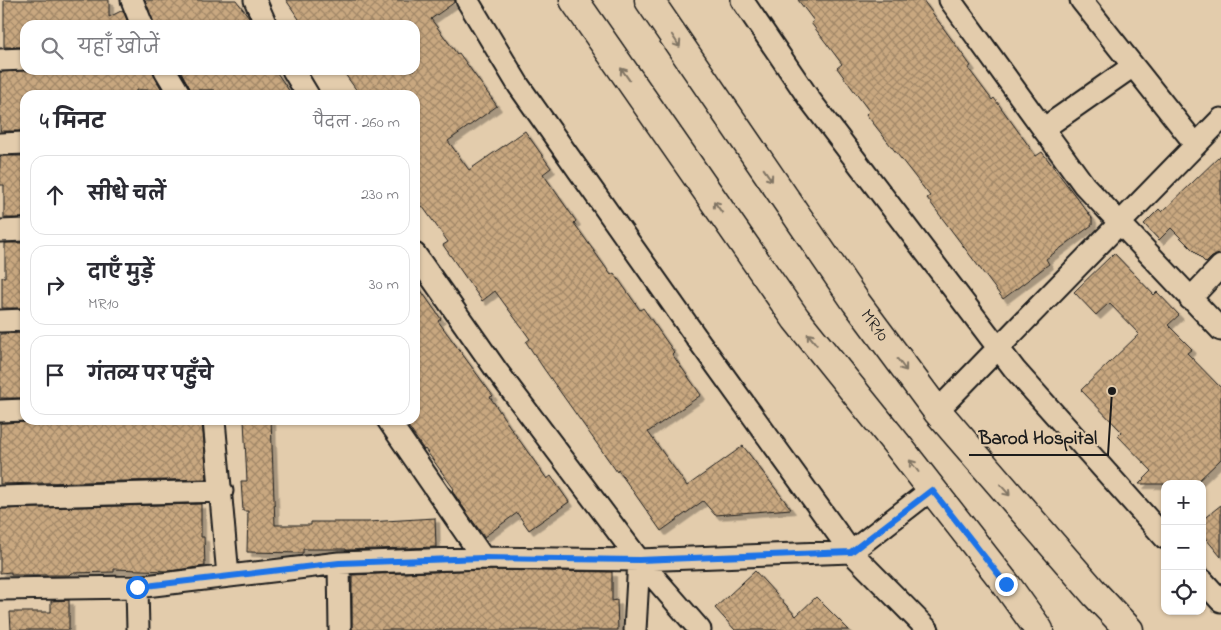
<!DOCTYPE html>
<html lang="hi">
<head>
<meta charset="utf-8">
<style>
	body { margin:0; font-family:"Indie Flower","Playpen Sans Deva",sans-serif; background:#f7f7f7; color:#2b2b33 }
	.controls { position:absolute; right:15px; bottom:15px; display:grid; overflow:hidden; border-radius:10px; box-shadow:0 1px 4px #0004 }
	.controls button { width:45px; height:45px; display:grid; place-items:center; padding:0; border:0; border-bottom:1px solid #e1e1e2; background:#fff; color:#2b2b33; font:25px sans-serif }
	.stop { position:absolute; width:15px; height:15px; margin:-11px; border:4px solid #1a73e8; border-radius:50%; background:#fff }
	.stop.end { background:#1a73e8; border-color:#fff; box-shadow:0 1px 5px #0008 }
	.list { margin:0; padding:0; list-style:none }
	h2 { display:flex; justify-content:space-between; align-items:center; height:65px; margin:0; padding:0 20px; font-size:21px }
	h2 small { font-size:16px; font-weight:400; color:#7c7c81 }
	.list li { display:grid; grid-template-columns:32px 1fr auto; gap:15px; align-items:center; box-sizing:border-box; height:80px; margin:0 10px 10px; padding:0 10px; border:1px solid #e1e1e2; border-radius:15px }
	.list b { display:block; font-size:19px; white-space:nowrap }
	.list p { margin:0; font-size:16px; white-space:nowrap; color:#7c7c81 }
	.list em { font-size:16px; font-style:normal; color:#7c7c81 }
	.icon { flex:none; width:28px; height:28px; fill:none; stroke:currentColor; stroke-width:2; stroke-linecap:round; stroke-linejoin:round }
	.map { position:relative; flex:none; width:1221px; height:630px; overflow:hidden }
	.search { position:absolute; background:#fff; box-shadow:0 1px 4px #0004; left:20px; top:20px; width:400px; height:55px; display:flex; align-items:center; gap:12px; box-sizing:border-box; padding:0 18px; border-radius:15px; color:#7c7c81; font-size:19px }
	.panel { position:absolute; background:#fff; box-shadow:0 1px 4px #0004; left:20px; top:90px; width:400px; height:335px; border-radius:15px }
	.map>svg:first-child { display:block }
	.building { fill:url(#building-cross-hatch); stroke:#1c1c1c; filter:url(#shadow) }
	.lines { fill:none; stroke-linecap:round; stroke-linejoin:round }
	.minor-casing { stroke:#1c1c1c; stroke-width:25 }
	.primary-casing { stroke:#1c1c1c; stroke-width:31 }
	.minor { stroke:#e3ccac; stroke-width:21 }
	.primary { stroke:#e3ccac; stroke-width:28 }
	.oneway { stroke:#807464 }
	.route { stroke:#1a73e8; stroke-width:6 }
	.labels { text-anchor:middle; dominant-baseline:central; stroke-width:4.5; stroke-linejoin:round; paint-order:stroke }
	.street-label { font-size:18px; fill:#1c1c1c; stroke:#e3ccac }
	.leader { fill:none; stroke:#1c1c1c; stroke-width:2 }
	.callout-dot { fill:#1c1c1c; stroke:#e3ccac; stroke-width:2 }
	.callout-label { font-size:19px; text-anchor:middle; font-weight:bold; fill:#1c1c1c; stroke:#e3ccac; stroke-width:4.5; stroke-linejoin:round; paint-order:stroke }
</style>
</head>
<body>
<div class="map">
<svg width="1221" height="630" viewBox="0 0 1221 630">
	<defs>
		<pattern id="building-cross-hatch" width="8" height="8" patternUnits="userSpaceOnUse" patternTransform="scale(1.25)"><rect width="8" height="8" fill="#c9a880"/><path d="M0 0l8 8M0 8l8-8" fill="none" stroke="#a28868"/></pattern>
		<filter id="shadow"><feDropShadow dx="4.5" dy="4.5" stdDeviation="0" flood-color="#0004"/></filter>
	</defs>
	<rect width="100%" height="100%" fill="#e3ccac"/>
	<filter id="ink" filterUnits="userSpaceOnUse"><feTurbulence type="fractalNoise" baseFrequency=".02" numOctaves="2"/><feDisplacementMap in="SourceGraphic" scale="10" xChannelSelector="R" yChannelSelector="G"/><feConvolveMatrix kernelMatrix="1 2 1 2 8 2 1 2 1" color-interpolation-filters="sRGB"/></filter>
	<g filter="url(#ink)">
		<path class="building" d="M4,0h105v17l14,-7 6,15h-104v22h-21z
			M145,0h91l13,17 -11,8h-84z
			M286,0h169v2l-24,17 26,35 2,-1 38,53 -49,35 21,29 56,-39 26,37 -8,6 33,47 -2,2 37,52 3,-2 26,37 3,-2 31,44 -2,2 29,41 -53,37 39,54 56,-40 48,63 -76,6 -12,-14 -42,30 -43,-61 -1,2 -73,-103 -18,-27 4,-3 -35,-48 -13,10 -39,-56 5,-3 -33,-46v-101h-55l-18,-25h73v-45h-112z
			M798,0h125l48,66 -3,2 24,32 2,-2 42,58 6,-4 50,66v7l-46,34 3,5 -46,35 -76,-101 3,-2 -64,-82 3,-3 -32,-43 5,-4 -31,-41 3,-2z
			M30,70h123l1,6 8,14h-26v4h-16v1h-95v36h-25v-59z
			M180,70h95l17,25h-86l8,-5h-23z
			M1221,155v99l-9,3 -6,6 -35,-35 -12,12 -15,-16 15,-15 3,3z
			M0,156h25l-2,62h-19v-33h-4z
			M5,243h19l1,65h-23v-31h3z
			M1114,253l40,42 3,-3 22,23 -11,10 24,24 -5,4 34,35v71l-26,25h-56l13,-13 -34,-35 4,-4 -41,-42 58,-56 -30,-31 -13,12 -22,-23z
			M415,282l26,37 -3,2 55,75 -3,1 20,30 37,52 4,-3 18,26 -40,28 -12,-17 -33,24 -32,-46 2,-2 -29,-40 -1,1 -20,-30h11z
			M25,333v65h-25v-64z
			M32,420h170l5,59 -207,5v-61l26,-1z
			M244,420h27l4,105h36v-3h57l67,-4 1,29 -90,3v-1h-43v4l-56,-1 1,-41h-5l-2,-30h6z
			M201,504v33h3l1,29 -36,5 -55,-2v3l-43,1 -2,2h-58v-3l-11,1v-64z
			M1221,505v52l-19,-23v-14z
			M483,570l129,2v29l5,-1 1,30h-266v-55z
			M755,571l41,45 20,-19 33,33h-114l-20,-22z
			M69,600v30h-58l-1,-18h41v-11z"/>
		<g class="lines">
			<g class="minor-casing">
				<path id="minor" d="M132,0l10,25
					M255,0l11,25
					M467,0l52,86 182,258 150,208 77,78
					M742,0l68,100 205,270 150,168
					M950,0l134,185 137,145
					M1081,0l115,145
					M0,60l25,-1
					M165,70l15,25
					M293,70l15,25
					M1043,129l90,-63
					M0,144l25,-1
					M0,231l25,-1
					M415,254l82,117 142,189 61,70
					M1190,299l31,-33
					M0,321l25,-1
					M0,411l25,-1
					M937,411l284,-292
					M214,420l14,156
					M388,420l95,138
					M0,497l222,-6
					M339,563l1,67
					M1202,580l19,21
					M137,587l1,43
					M0,589l137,-2 202,-24 144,-5 156,2 212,-8 81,-63
					M635,630l4,-70"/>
			</g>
			<g class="primary-casing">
				<g id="primary">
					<path d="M574,0l222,319 103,128 107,137 33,46"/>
					<path id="s1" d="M649,0l207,302 81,109 159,184 33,35"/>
				</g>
			</g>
			<use href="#minor" class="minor"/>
			<use href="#primary" class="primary"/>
		</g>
		<defs><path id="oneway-shaft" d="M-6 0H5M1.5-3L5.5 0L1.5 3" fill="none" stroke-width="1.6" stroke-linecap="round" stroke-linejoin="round" transform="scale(1.25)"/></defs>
		<g class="oneway">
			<use href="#oneway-shaft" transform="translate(676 41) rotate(57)"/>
			<use href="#oneway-shaft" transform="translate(625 74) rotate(-125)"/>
			<use href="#oneway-shaft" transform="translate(768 175) rotate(55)"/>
			<use href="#oneway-shaft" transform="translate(718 207) rotate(-125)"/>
			<use href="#oneway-shaft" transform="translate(812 339) rotate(-129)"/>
			<use href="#oneway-shaft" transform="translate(902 365) rotate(53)"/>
			<use href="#oneway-shaft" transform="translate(914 466) rotate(-127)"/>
			<use href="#oneway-shaft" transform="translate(1005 490) rotate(49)"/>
		</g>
	</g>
	<g class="lines" filter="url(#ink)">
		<path class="route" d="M137,587l202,-24 144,-5 156,2 212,-8 81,-62 74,94"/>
	</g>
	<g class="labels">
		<g class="street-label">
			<text stroke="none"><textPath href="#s1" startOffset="396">MR10</textPath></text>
		</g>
	</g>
	<path class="leader" d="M1112 391L1108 455H969"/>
	<circle class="callout-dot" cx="1112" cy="391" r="5"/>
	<g class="callout-label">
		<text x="1038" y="444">Barod Hospital</text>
	</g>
</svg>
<div class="controls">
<button>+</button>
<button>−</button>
<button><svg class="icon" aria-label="locate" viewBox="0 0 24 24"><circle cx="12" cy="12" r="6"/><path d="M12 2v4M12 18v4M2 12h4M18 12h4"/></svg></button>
</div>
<div class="stop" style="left:137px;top:587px"></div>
<div class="stop end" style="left:1006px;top:584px"></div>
<div class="search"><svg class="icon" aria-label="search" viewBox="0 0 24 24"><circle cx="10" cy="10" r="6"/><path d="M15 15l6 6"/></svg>यहाँ खोजें</div>
<section class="panel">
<h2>4 मिनट<small>पैदल · 260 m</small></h2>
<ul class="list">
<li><svg class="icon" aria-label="ahead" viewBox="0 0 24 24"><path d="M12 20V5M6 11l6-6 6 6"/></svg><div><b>सीधे चलें</b></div><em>230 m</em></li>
<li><svg class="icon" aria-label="right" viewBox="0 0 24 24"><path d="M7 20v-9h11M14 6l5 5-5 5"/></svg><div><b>दाएँ मुड़ें</b><p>MR10</p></div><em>30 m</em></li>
<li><svg class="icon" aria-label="arrive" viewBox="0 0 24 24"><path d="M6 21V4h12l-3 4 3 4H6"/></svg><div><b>गंतव्य पर पहुँचे</b></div></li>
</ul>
</section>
</div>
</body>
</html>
